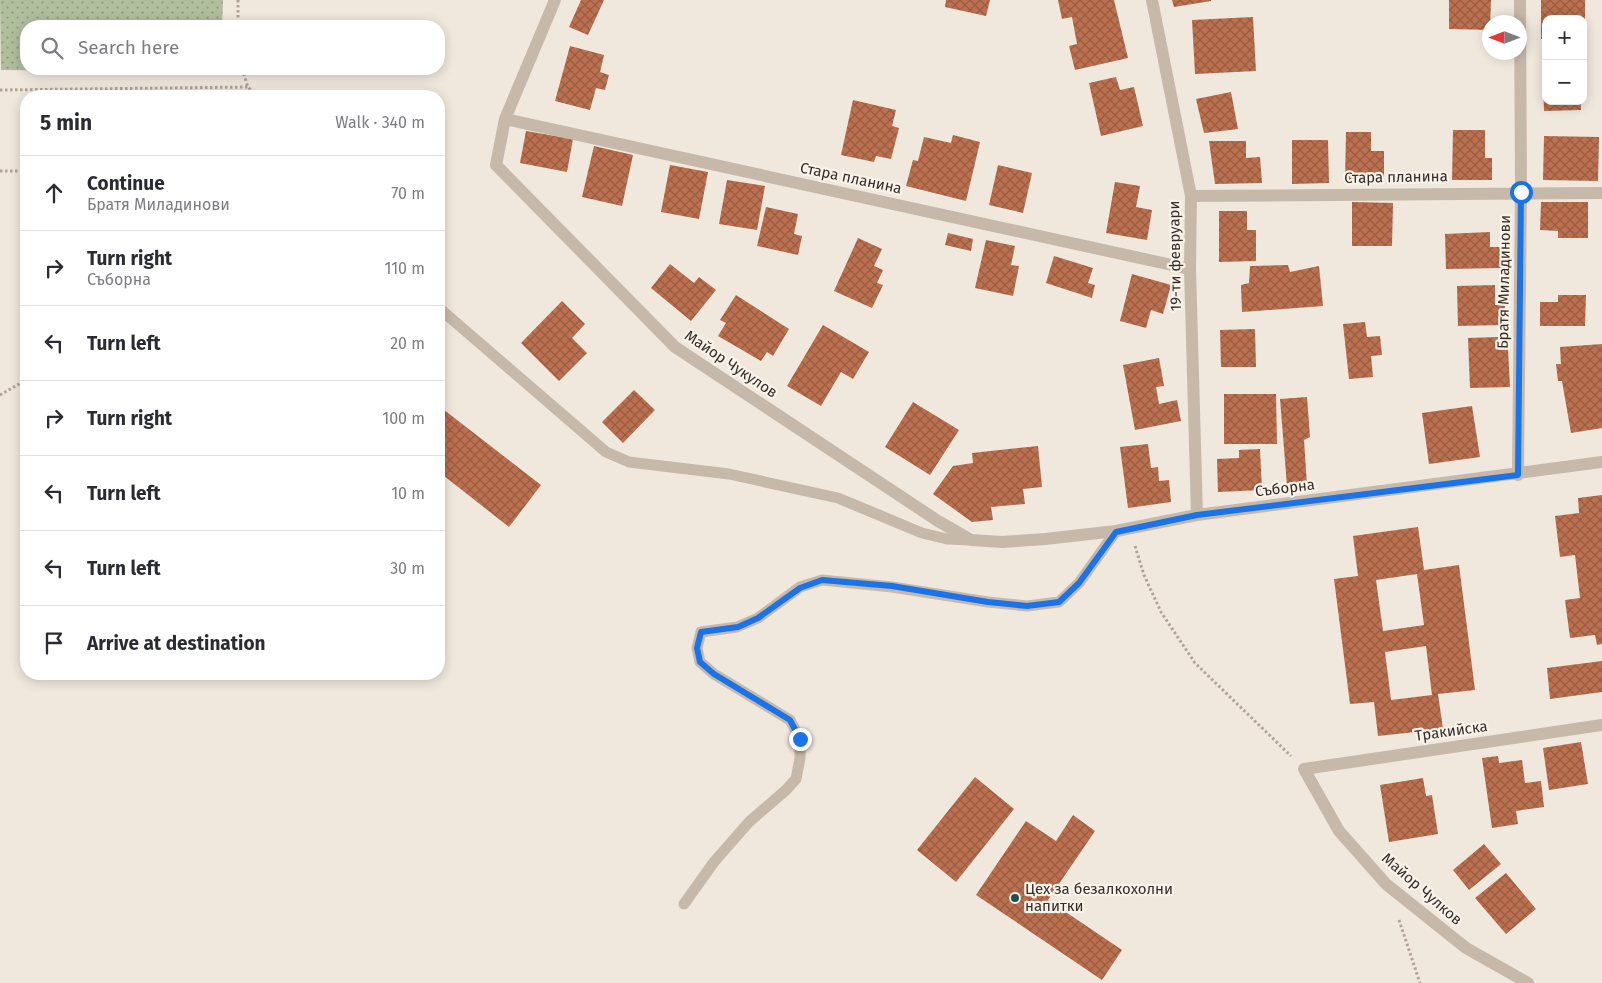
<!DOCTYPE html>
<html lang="en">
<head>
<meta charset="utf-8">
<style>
	body { margin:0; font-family:"Fira Sans",sans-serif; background:#f7f7f7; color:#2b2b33 }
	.controls { position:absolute; right:15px; top:15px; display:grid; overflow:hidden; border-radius:10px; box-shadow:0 2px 12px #0003 }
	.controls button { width:45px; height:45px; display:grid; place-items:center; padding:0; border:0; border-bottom:1px solid #e1e1e2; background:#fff; color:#2b2b33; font:25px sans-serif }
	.compass { position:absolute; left:1482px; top:15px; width:45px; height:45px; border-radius:50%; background:#fff; box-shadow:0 2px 12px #0003; rotate:270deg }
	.stop { position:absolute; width:15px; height:15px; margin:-11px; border:4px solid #1a73e8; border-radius:50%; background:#fff }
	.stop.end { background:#1a73e8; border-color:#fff; box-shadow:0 1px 5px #0008 }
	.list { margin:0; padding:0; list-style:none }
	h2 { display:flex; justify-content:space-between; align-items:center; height:65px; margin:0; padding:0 20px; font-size:21px }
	h2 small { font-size:16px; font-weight:400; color:#7c7c81 }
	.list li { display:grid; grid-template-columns:32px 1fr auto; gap:15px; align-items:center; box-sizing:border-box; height:75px; padding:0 20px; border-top:1px solid #e1e1e2 }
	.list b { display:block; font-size:19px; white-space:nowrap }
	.list p { margin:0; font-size:16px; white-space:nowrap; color:#7c7c81 }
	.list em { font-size:16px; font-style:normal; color:#7c7c81 }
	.icon { flex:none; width:28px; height:28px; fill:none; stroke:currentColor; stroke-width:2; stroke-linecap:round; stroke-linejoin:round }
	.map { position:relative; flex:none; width:1602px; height:983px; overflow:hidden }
	.search { position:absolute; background:#fff; box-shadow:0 2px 12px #0003; left:20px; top:20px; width:425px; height:55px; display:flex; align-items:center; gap:12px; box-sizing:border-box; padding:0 18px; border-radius:20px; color:#7c7c81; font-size:19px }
	.panel { position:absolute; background:#fff; box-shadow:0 2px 12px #0003; left:20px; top:90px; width:425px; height:590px; border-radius:20px }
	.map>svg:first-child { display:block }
	.green { fill:url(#green-dots) }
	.building { fill:url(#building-cross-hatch); fill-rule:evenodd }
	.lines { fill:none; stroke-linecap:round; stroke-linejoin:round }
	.path { stroke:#b3a394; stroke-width:3; stroke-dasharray:2.5 2.5; stroke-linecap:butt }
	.lane { stroke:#c7b9aa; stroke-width:11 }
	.street { stroke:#c7b9aa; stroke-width:12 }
	.route { stroke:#1a73e8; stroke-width:6 }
	.poi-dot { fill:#224d53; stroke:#f8f2e9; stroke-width:2 }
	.labels { text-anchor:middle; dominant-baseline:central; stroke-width:4.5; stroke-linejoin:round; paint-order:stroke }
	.street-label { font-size:15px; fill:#352d29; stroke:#f8f2e9 }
	.poi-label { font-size:15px; fill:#352d29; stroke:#f8f2e9; text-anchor:start }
</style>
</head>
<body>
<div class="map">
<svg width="1602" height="983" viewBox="0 0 1602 983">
	<defs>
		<pattern id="green-dots" width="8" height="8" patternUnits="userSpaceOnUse" patternTransform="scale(1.25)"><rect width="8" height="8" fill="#b1be9e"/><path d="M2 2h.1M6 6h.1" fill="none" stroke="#919b81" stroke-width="1.8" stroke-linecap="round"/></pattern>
		<pattern id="building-cross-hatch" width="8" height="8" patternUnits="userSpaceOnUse" patternTransform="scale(1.25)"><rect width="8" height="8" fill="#bb704f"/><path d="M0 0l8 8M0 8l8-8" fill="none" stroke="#995c42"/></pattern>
	</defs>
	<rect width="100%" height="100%" fill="#f0e8dd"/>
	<path class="green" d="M0,0h223l-1,26h-196v43h193v3l-218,-2z"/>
	<path class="building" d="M581,0h23l-16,35 -19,-8z
		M946,0h44l-4,16 -41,-9z
		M1058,0h56l14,58 -53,12 -6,-24 8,-2 -5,-27 -10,2z
		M1172,0h39v1l-37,6z
		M1449,0h42l-1,30 -41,-1z
		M1541,0h44v19h-39v20h-5z
		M1253,17l3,54 -61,3 -3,-54z
		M570,46l34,9 -4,17 9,3 -4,15 -9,-2 -6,22 -35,-9z
		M1542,54h4v47h35v9l-37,1z
		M1116,77l4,13 14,-3 9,39 -42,10 -12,-53z
		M1231,92l7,37 -34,4 -8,-34z
		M853,100l43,10 -4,16 7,2 -8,31 -15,-3 -2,6 -33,-7z
		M1453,130h32v28h7v22h-40z
		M526,131l47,8 -6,33 -47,-9z
		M1346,132h25v19h13v29h-39z
		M953,135l27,7 -14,59 -60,-15 7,-26 5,1 6,-24 27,6z
		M1544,136l55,1 -1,44 -55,-1z
		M1292,140h36l1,43 -37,1z
		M1209,141h37v17l14,-1 2,26 -47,1z
		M594,146l39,9 -11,51 -40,-9z
		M670,165l38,7 -9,47 -38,-7z
		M998,165l34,8 -9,40 -34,-8z
		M727,180l38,6 -8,44 -38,-6z
		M1115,182l25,4 -4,21 16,3 -5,30 -41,-7z
		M1352,202l41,1 -1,43h-40z
		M1541,202h47v36h-30v-7l-18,-1z
		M766,207l32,7 -4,20 8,2 -4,19 -41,-9z
		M1219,211h28v19h9v31l-37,1z
		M1490,232v15h12v21l-56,1 -1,-35z
		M948,233l25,6 -2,12 -26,-6z
		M858,238l24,11 -8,17 9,4 -6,13 6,2 -11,23 -38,-17z
		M986,240l29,6 -4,19 8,1 -6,30 -38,-8z
		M1054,256l39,12 -5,15 7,2 -3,13 -46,-15z
		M670,264l24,19 5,-6 17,13 -25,31 -40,-33z
		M1288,265l2,7 29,-6 4,40 -81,6 -1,-27 8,-2 1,-17z
		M1132,274l39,11 -8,29 -12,-4 -5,18 -26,-7z
		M1495,285v20h10v20l-47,1 -1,-40z
		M736,295l53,34 -16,27 -6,-4 -6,9 -43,-25 8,-13 -6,-3z
		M1558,295h28l-1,31h-45v-24h18z
		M562,301l23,23 -13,14 15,15 -28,28 -38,-38z
		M1365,322l2,15 13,-1 2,19 -11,1 2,21 -24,2 -6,-55z
		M823,325l46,27 -16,27 -12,-7 -20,34 -34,-20z
		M1255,329l1,38h-35l-1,-37z
		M1498,337l1,13 9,-1 2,38 -40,1 -2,-50z
		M1602,344v84l-31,5 -9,-52h-4l-2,-17h5l-1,-17z
		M1159,358l5,28 -8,1 3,17 18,-4 4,21 -46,9 -12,-65z
		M634,390l21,20 -32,33 -21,-21z
		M1224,394h52l1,50h-53z
		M1307,397l3,40 -6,3 3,45 -20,1 -7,-87z
		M913,402l46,28 -29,45 -45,-28z
		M439,406l102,79 -32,42 -70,-55z
		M1472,406l8,51 -51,7 -7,-51z
		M1148,444l3,24 7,-1 1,14 10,-1 2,22 -43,6 -8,-61z
		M1038,446l4,41 -19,2 2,15 -34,3 2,13 -21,2 -39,-28 20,-28 20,-3 -1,-10z
		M1260,449l2,41 -44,2 -1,-33 22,-1v-8z
		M1602,495v149l-5,1 -2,-10 -25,3 -5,-38 15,-2 -5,-43 -15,2 -5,-41 24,-3 -1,-15z
		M1418,527l6,43 35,-5 16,125 -37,4 5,35 -65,7 -4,-34 -24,2 -16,-125 24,-3 -5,-40zM1417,574l7,51 -41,6 -7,-51zM1426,646l6,49 -41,5 -6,-48z
		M1602,661v31l-52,7 -3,-31z
		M1581,742l7,42 -39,6 -6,-42z
		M1498,756l1,7 23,-3 3,23 16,-2 3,26 -28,4 2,13 -26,4 -10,-70z
		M975,777l39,32 -58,73 -39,-32z
		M1423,778l3,18 6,-1 6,39 -49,8 -9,-57z
		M1073,815l22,16 -47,69 74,50 -20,30 -126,-85 50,-74 30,20z
		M1484,844l17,20 -32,26 -16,-20z
		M1506,873l30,36 -30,25 -31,-36z"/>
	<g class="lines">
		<path class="path" d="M238,0v26
			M242,69l6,18 9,9
			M0,90l248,-3
			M0,171h26
			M0,395l26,-15
			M1135,546l9,29 17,37 34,51 96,93
			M1399,920l21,63"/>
		<path class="lane" d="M439,308l167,144 23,10 100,12 109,24 84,35 25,6 24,1
			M684,904l30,-42 35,-40 37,-32 10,-11 4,-21v-19l-10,-19 -76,-46 -14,-12 -3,-14 4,-16 36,-5 21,-9 42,-31 22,-7 70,7 96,15 39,4 32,-4 20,-19 37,-52"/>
		<path class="street" d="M555,0l-50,119 -9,46 179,182 263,174 33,19 31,2 43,-3 71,-8 81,-16 405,-53
			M1152,0l39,196 -1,73 7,246
			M505,119l685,150
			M1191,196l411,-3
			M1518,475l3,-283 -1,-192
			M1528,983l-62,-35 -80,-64 -47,-53 -35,-62 298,-44"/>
	</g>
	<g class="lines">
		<path class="route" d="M800,739l-10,-19 -76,-46 -14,-12 -3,-14 4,-16 37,-5 20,-9 42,-30 22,-8 70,6 96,16 39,4 32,-4 20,-19 37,-51 81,-17 321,-40 3,-283"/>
	</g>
	<circle class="poi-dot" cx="1015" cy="898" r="5"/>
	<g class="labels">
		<g class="street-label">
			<text transform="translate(1396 177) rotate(-1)">Стара планина</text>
			<text transform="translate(851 178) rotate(12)">Стара планина</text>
			<text transform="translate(1175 256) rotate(-91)">19-ти февруари</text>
			<text transform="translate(1504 282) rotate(-89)">Братя Миладинови</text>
			<text transform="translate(731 364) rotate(34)">Майор Чукулов</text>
			<text transform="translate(1285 488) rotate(-7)">Съборна</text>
			<text transform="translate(1451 731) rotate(-8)">Тракийска</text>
			<text transform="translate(1422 889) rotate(41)">Майор Чулков</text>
		</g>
		<g class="poi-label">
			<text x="1025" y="889">Цех за безалкохолни<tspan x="1025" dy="17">напитки</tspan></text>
		</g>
	</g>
</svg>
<div class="controls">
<button>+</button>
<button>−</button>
</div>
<svg class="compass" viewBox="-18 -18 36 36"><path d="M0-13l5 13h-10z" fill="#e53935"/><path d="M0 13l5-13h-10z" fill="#7c7c81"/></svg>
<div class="stop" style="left:1521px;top:192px"></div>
<div class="stop end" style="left:800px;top:739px"></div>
<div class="search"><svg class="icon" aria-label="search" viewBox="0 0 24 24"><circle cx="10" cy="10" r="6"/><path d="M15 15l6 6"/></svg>Search here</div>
<section class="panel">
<h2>5 min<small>Walk · 340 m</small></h2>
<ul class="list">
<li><svg class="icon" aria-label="ahead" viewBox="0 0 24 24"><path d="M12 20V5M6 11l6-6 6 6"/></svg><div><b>Continue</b><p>Братя Миладинови</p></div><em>70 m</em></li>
<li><svg class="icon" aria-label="right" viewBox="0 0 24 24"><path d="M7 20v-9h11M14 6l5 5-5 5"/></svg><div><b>Turn right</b><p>Съборна</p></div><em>110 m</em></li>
<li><svg class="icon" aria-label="left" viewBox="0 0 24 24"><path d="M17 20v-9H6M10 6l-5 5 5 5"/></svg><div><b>Turn left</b></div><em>20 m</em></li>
<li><svg class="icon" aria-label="right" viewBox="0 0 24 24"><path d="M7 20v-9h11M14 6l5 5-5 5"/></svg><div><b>Turn right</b></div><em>100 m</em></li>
<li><svg class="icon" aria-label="left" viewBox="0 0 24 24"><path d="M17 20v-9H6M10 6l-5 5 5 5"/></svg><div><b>Turn left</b></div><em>10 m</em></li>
<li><svg class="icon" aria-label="left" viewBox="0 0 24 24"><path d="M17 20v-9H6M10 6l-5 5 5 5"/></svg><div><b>Turn left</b></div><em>30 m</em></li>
<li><svg class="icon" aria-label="arrive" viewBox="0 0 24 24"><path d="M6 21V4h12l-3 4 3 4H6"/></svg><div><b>Arrive at destination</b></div></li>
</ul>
</section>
</div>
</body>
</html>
